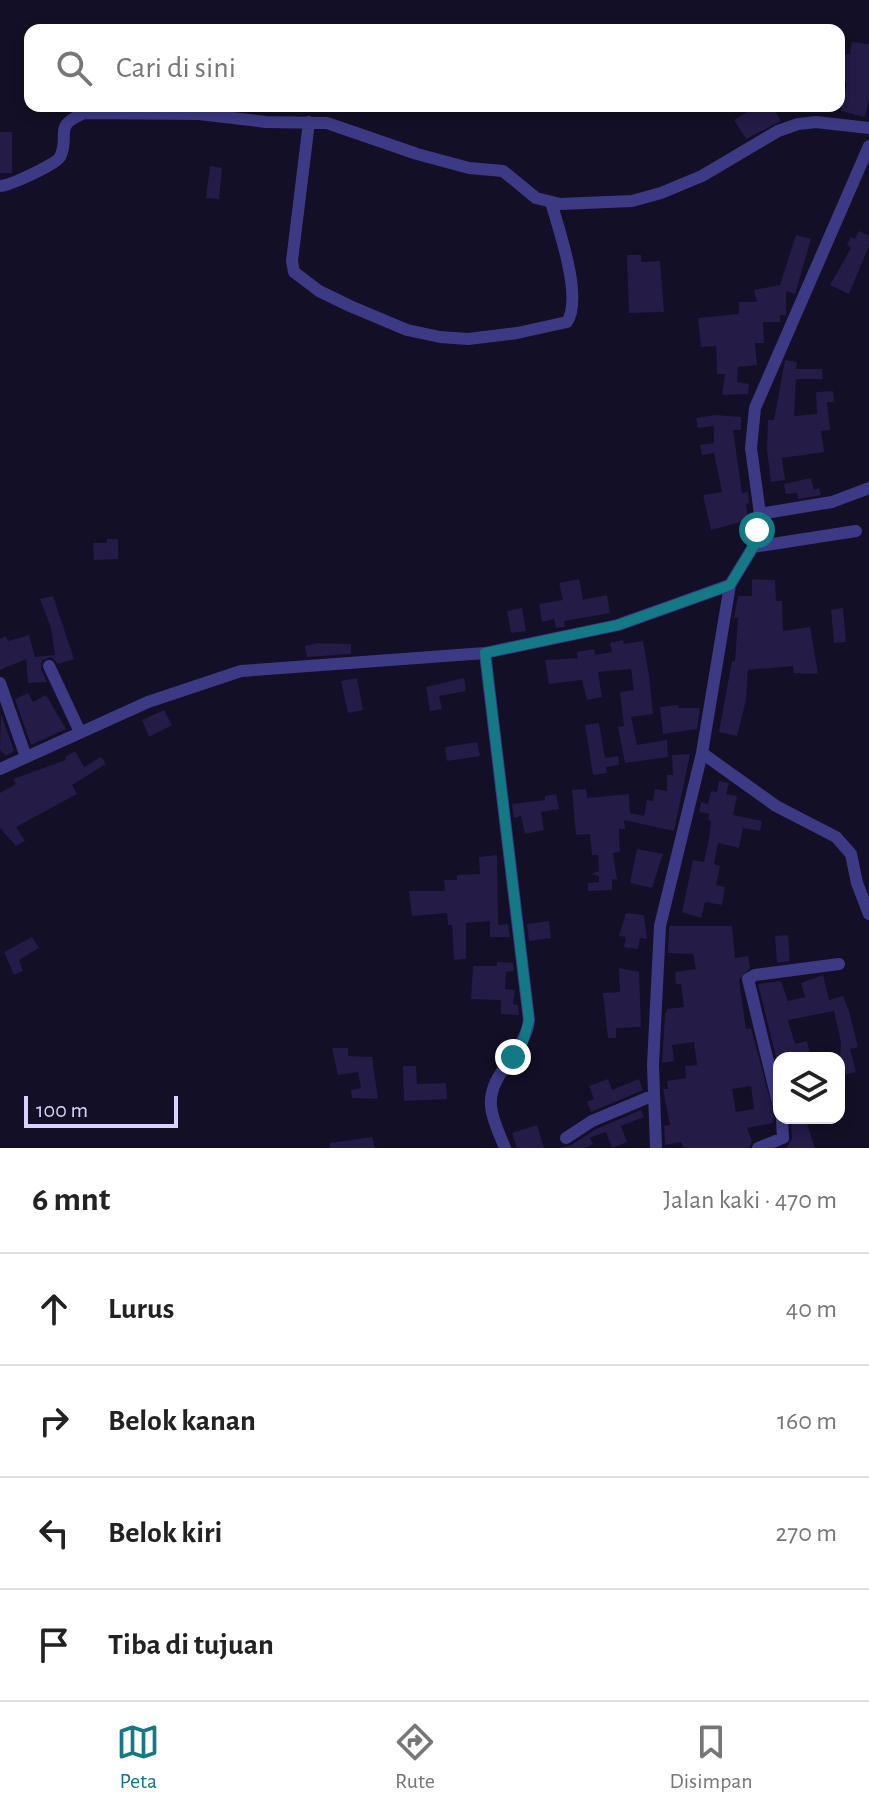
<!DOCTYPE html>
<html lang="id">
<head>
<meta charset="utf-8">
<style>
	body { margin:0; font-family:"Alegreya Sans",sans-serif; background:#f6f6f6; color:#222 }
	.controls { position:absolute; right:24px; bottom:24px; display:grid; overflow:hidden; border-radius:16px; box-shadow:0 4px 12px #0003 }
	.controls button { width:72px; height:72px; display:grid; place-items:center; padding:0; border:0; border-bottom:2px solid #e0e0e0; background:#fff; color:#222; font:40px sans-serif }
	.scale { position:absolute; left:24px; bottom:20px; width:154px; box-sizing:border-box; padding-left:8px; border:4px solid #d9d4ff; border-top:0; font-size:22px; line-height:28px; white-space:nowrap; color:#d9d4ff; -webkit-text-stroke:6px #130f26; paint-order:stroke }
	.stop { position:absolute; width:24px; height:24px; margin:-18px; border:6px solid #137a85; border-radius:50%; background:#fff }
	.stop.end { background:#137a85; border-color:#fff; box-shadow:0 2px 8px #0008 }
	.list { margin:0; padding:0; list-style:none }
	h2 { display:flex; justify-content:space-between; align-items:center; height:104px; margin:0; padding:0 32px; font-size:34px }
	h2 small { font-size:26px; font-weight:400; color:#767676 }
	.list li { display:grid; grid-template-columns:52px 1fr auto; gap:24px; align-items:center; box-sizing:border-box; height:112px; padding:0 32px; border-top:2px solid #e0e0e0 }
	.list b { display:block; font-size:30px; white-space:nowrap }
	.list em { font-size:26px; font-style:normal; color:#767676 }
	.icon { flex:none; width:44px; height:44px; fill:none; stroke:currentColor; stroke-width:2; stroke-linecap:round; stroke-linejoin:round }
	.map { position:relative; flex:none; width:869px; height:1148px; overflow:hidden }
	.search { position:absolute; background:#fff; box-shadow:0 4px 12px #0003; left:24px; right:24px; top:24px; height:88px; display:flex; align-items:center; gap:20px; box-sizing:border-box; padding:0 28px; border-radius:16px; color:#767676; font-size:30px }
	.sheet { height:552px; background:#fff }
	nav { display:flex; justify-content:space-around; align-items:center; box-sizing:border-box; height:112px; border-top:2px solid #e0e0e0; background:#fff; font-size:22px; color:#767676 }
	nav a { display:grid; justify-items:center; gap:4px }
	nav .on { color:#137a85 }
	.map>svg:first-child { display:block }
	.building { fill:#241b47; fill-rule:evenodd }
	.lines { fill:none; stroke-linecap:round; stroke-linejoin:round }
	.minor { stroke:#3d3a85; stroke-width:12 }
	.route { stroke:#137a85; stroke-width:10 }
</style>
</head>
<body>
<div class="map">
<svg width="869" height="1148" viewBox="0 0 869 1148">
	<rect width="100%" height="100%" fill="#130f26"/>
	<path class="building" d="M852,42l17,2v54l-4,19 -24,-6 6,-28 -6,-2 3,-15 -4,1 -1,-12 11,-1z
		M757,106h15l9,15 -35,18 -12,-19z
		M0,132h12v41h-12z
		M210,166l12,2 -3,31 -13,-1z
		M859,231l10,5v10l-20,48 -19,-9 21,-37 -4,-3 4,-8 4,2z
		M796,235l15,4 -16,55 -9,-3v24h-6v7h-17l1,21h-9l2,22 -19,2 -1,15 12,2 -1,10 -26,1 3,-21h-8l-1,-28 -15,1 -3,-29 41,-4v-12h18l-3,-12 26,-5z
		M627,255h14v7l19,-1 4,51 -35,1z
		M785,360l12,2 -1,7h26l1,10h-27l-2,37 23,-2 -1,-22 17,-1 1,11h-7l3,28 -9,1 3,21 -42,6 3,22 -14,2 -4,-32 1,-30h6z
		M715,415l26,2v13h-8l9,63 6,-1 1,11 -3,1 2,16 -37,10 -8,-35 19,-3 -8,-39 -12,2 -2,-10 14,-2v-17l-16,2 -2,-10z
		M811,478l3,12 5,-2 2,7 -23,4 -1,-6 -11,1 -2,-10z
		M107,539h11v20l-24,1 -1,-17h14z
		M579,579l4,21 24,-5 3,18 -46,8 1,6 -9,1 -2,-9 -12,3 -3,-18 24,-4 -4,-17z
		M752,579l23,1 1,21h6l1,30 27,-4 8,47 -24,-1 -1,-7 -45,4 -2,30 -9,36 -18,-4 13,-71 3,1 3,-44h-4l4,-22h14z
		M53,596l21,63 -16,5 -7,-7 -9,3 -1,9 6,13 -19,1 -2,-24 -26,11v-31l6,-3 2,5 21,-6 6,22 20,-2 -4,-27 -11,-29z
		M522,608l4,23 -15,2 -4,-22z
		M843,608l3,34 -12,1 -3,-33z
		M623,640l1,4 19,-3 6,35 4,38 -22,3 6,28 30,-5 1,17 -43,6 -7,-36 6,-1 -4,-34 14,-2 -3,-21 -33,3 4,25 -15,3 -5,-20 -33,4 -4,-24 33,-2 -1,-6 17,-3 1,6 17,-3 -2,-9z
		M318,643l33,1v10l-44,3 -2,-11z
		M357,678l6,32 -15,3 -7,-32z
		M464,678l2,13 -27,5 3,13 -12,2 -4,-24z
		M28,693l5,9 13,-7 20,34 -35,16 -16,-46z
		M678,705v3h22l-3,21 -34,5 -3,-27z
		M164,710l8,15 -23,12 -7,-17z
		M1,714l13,37 -8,5 -6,-6z
		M599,723l6,35 13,-2 1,9 -13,2 1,6 -14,2 -8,-50z
		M477,742l3,14 -33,5 -2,-14z
		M75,751l9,16 17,-10 5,7 -34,21 5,9 -61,33 9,14 -9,5 -16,-18v-35l16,-9 -3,-5 53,-19 -1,-3z
		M690,754l-16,77 -50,-11 1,9h-6l1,23 -7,1 4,27 -5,-1v11l-24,1v-8l11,-1v-6l-8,-2 8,-3 -1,-16h-6l-2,-21 -14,1 -4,-45 14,-1 1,9 42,-4 1,19 14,3 3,-16 6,1 2,-12 12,2v-16h6l-1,-20z
		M719,781l10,2 -3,11 11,2 -4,19 29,6 -2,10 -17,-3 -4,20 -21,-5 -4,21 6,2 -4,19 9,2 -3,18 -17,-3 -4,16 -19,-6 11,-52 11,2 5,-23 2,-18 -3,-1 1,-6 -10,-2 2,-10 7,2 3,-13 6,1z
		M556,794l3,15 -18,3 3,18 -19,4 -4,-18 -7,2 -2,-14 33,-4v-4z
		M637,849l26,5 -11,34 -22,-5z
		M497,855l1,70 10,-1 2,13h-20v-16l-24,2v36l-12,1 -2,-35h-4l-1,-12 -35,3 -3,-25h36l-1,-11h13v-5l23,-1 -1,-17z
		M626,913l18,2 3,24 -7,-1 -2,11 -14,-2 2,-10 -7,-1z
		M549,921l2,17 -22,3 -2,-17z
		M669,926h63l3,32 13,-2 2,12 -11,12 7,49 5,-1 23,86 -1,9 -26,5 5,13 -3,7h-65l-3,-6 -16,3 -1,-19 6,-1 -7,-36h5l-1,-8 19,-3 -1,-12 12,-1 -3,-23 -22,3 2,16 -12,2 3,-49 2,-5 17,-2 -3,-23h-5l-1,-12 21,-3 -3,-15 -25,-1zM751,1086l3,23 -18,3 -4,-23z
		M788,935l2,26 -13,2 -2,-27z
		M32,937l7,11 -20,12 4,11 -9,4 -10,-23z
		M497,962l16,1 1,8 -8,1 -1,17 10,1 -2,14 5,1 1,10 -18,-1v-14l-30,-1 2,-33h24z
		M619,968l20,4 2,55 -25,1v10h-8l-5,-45 17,-1z
		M823,975l6,25 14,-4 6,15 9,36 -8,2 6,23 -17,4 2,-34 -7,-31 -46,9 7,24 12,-3 4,17h-32v11l-21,-85 23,-3 7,20 17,-4 -4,-14z
		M332,1048h16v8l24,1 6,42 -26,-1 -1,-8 10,-2 -3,-16 -20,3z
		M403,1066h13l1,18 29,-1 1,16 -43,2z
		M608,1079l4,11 27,-11 4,11 -52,22 -4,-10 7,-3 -5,-13z
		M641,1110l3,7 -23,9 6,16 -15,6 -6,-16 -17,6 4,6 -8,4h-29l14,-2 26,-17z
		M791,1118h14l10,30h-29l6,-10z
		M537,1125l7,23h-27l-5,-15z
		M372,1137l3,11h-45v-5z"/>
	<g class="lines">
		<path class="minor" d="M309,122l-17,139 2,11 25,19 31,15 57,24 33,7 28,2 49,-6 50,-11c16,-24 -8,-92 -16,-120
			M0,186c9,0 57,-22 60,-29 11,-22 -9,-31 25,-44l114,1 67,8 61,1 90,31 52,14 34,3 33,27 24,6 72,-3 29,-8 41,-17 76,-45 20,-7 18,-2 53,6
			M760,514l72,-12 37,-14
			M753,547l103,-16
			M485,653l44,367c-3,32 -41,53 -38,86 1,14 9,29 14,42
			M49,666l31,66
			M0,683l26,74
			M702,753l74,53 60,31 15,17 6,29 12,31
			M0,769l148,-67 93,-31 244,-18 133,-28 112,-40
			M779,1107l-31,-128 7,-4 84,-11
			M566,1138l26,-17 62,-26
			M656,1148l-3,-83 7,-139 42,-173 28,-168 23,-38 7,-33 -9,-66 4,-40 114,-262
			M758,1148l25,-10 -1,-20"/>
	</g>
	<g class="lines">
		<path class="route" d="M513,1057l10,-15 6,-22 -44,-367 133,-28 112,-40 23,-38 4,-17"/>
	</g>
</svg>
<div class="controls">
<button><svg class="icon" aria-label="layers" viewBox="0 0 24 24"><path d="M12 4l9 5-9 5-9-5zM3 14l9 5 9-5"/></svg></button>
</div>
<div class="scale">100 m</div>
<div class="stop" style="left:757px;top:530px"></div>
<div class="stop end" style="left:513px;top:1057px"></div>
<div class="search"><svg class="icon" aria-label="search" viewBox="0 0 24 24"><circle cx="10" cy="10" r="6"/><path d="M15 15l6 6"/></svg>Cari di sini</div>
</div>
<section class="sheet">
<h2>6 mnt<small>Jalan kaki · 470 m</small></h2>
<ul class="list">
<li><svg class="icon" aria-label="ahead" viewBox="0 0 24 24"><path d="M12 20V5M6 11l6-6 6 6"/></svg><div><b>Lurus</b></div><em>40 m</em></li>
<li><svg class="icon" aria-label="right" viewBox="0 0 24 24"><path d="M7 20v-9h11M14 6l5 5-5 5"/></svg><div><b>Belok kanan</b></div><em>160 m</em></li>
<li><svg class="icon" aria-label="left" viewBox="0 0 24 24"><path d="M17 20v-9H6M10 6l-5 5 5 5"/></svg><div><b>Belok kiri</b></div><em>270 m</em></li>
<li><svg class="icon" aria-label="arrive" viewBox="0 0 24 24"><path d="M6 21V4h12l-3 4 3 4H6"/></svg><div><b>Tiba di tujuan</b></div></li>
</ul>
</section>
<nav>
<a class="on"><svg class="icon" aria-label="map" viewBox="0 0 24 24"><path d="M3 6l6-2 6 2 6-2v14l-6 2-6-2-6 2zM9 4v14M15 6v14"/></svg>Peta</a>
<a><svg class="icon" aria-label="directions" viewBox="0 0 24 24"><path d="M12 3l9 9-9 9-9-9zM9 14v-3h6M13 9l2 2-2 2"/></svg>Rute</a>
<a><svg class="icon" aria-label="saved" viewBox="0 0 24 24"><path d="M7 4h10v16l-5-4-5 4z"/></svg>Disimpan</a>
</nav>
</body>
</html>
